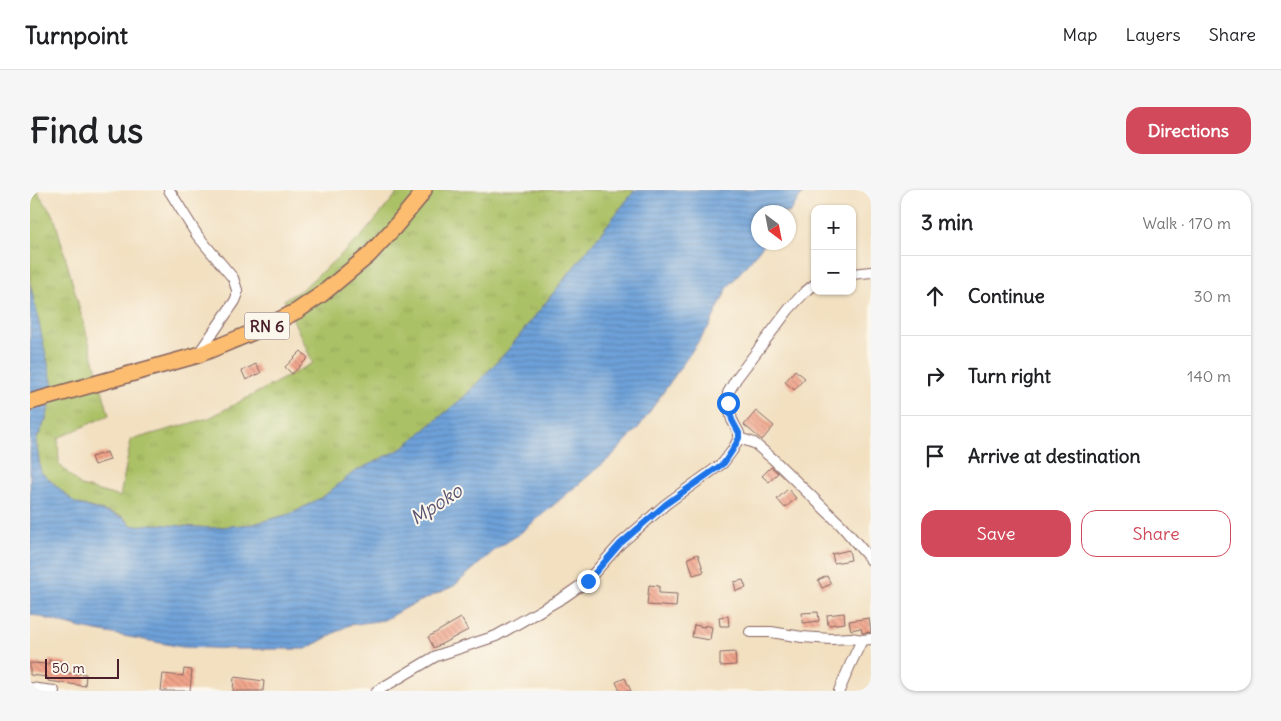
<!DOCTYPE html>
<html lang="en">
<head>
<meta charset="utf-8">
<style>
	body { margin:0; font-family:Delius,sans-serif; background:#f6f6f6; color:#202124 }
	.controls { position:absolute; right:15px; top:15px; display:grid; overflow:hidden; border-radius:10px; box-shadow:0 1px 4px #0004 }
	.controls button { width:45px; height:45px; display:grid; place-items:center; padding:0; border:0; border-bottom:1px solid #e0e0e0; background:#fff; color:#202124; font:25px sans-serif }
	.compass { position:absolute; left:721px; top:15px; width:45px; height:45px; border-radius:50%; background:#fff; box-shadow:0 1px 4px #0004; rotate:148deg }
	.scale { position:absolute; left:15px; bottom:12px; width:74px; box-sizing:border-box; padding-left:5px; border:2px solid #4a1f2b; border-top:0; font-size:14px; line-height:18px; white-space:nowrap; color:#4a1f2b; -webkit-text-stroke:4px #fbf7ec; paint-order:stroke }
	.stop { position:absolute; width:15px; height:15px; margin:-11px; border:4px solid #1a73e8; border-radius:50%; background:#fff }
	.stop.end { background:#1a73e8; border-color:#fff; box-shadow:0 1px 5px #0008 }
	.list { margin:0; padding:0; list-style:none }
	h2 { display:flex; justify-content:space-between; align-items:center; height:65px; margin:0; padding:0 20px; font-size:21px }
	h2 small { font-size:16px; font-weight:400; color:#757577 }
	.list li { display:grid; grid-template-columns:32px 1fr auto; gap:15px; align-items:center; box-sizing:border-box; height:80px; padding:0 20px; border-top:1px solid #e0e0e0 }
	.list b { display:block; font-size:19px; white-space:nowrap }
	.list em { font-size:16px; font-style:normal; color:#757577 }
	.actions { display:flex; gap:10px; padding:15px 20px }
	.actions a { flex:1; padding:11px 0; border:1px solid #d1495b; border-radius:15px; text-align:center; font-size:18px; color:#d1495b }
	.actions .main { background:#d1495b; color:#fff }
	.icon { flex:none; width:28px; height:28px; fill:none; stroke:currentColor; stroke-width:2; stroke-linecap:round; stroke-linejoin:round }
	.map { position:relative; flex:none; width:841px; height:501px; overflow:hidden; border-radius:15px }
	header { display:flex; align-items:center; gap:30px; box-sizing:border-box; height:70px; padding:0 25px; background:#fff; border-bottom:1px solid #e0e0e0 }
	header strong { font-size:24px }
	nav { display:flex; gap:28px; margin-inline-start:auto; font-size:18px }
	.intro { display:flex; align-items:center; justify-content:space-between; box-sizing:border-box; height:120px; padding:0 30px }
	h1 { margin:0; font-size:35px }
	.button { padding:12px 22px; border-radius:15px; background:#d1495b; color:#fff; font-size:18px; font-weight:700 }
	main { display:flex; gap:30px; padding:0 30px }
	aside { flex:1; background:#fff; border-radius:15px; box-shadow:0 1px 4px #0004 }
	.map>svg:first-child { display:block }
	.grass { fill:url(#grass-tufts); stroke:#7a7048 }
	.water { fill:url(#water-rules); stroke:#5c6082 }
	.building { fill:url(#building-back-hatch) }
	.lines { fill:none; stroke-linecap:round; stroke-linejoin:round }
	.street-casing { stroke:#856360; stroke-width:12 }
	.primary-casing { stroke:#856360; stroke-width:18 }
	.street { stroke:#fff; stroke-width:10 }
	.primary { stroke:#fcbd6f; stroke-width:15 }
	.route { stroke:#1a73e8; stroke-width:6 }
	.labels { text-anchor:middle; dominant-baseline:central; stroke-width:4; stroke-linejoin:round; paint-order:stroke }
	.shield { fill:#fbf7ec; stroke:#7f6065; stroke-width:1 }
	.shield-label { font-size:16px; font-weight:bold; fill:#4a1f2b }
	.water-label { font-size:19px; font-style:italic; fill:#585371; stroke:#fbf7ec }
</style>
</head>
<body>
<header>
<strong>Turnpoint</strong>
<nav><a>Map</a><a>Layers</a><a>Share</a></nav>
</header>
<div class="intro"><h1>Find us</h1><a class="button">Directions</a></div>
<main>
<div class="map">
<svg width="841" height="501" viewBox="0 0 841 501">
	<defs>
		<pattern id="grass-tufts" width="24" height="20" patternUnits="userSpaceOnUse" patternTransform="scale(1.25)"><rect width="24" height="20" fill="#abc166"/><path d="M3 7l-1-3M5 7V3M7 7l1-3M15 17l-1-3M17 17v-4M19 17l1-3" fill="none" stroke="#95a559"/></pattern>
		<pattern id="water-rules" width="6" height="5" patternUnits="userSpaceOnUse" patternTransform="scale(1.25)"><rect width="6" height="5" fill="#6da1d9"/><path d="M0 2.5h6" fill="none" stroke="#5c83b0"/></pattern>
		<pattern id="building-back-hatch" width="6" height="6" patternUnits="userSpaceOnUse" patternTransform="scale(1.25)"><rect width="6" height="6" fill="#f2a58b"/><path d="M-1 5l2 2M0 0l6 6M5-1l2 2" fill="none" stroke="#c68672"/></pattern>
	</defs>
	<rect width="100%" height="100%" fill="#fbf7ec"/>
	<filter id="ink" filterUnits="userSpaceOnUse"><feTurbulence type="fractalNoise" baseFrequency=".02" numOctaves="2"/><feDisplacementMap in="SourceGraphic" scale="10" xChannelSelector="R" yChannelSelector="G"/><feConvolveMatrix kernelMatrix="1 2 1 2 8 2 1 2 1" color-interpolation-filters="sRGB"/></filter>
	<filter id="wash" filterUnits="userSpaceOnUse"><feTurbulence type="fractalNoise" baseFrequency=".0096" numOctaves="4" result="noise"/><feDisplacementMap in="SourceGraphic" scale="20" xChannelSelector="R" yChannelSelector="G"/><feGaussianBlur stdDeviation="1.12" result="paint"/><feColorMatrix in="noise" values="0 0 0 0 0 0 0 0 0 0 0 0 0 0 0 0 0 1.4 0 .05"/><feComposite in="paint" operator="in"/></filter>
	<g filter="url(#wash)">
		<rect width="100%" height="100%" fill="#f2e0c1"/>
		<path class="grass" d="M0,0h6l18,26 55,199 -51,23 1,26 22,22 39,11 11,-57 78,-22 104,-55 -29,-63 17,-10 60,-53 39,-47h235l-127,160 -44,47 -63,52 -47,23 -30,24 -31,17 -40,11 -42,4 -58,-4 -20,2 -11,-10 -47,-13 -35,-31 -4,-31 11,-24 -12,-108 -5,-26z"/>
		<path class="water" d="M605,0h170l-16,23 -31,-1v30l7,1 -37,44 -18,38 -71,102 -27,29 -94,79 -22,14 -42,37 -51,23 -19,11 -35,5 -43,24h-66l-58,-2 -101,-19 -51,-14v-331l23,103 -6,31 -11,24 5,31 34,31 47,14 11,9 20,-2 58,4 42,-4 40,-11 31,-17 30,-24 47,-23 63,-52 44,-47z"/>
		<g id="blocks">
			<path class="building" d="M271,161l7,7 -16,16 -7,-7z
				M226,174l5,9 -15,7 -4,-9z
				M765,180l10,8 -11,12 -9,-8z
				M726,221l18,15 -12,14 -18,-15z
				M77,262l3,8 -16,5 -3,-8z
				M741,277l7,6 -9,9 -7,-6z
				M758,299l8,9 -11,10 -8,-9z
				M819,360l2,10 -17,3 -2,-9z
				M668,364l6,18 -11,3 -5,-17z
				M797,386l4,8 -9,4 -4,-8z
				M713,390l3,8 -10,3 -2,-9z
				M619,395l10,1v7l18,1 -1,13 -29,-2z
				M788,422l1,9 -16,2 -1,-10z
				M814,423l1,10 -17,2 -1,-10z
				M698,426l1,10h-9l-1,-9z
				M431,428l7,12 -34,18 -6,-11z
				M839,428l2,14 -9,1 -1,-5 -10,2 -2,-9z
				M664,435l11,2v-2l7,2 -2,13 -18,-3z
				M705,462l1,13 -16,1v-13z
				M19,470l18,2v11l19,1 -1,12 -37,-5v-4l-18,-2v-12l19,1z
				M154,479l8,1 -2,21h-29l2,-17 20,2z
				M204,487l30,4 -1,10h-30z
				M595,488l6,13h-11l-4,-9z"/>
		</g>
	</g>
	<g filter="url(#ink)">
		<use href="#blocks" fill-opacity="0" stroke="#856360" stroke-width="1"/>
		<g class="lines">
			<g class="street-casing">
				<path id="street" d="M139,0l28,45 36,43 4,12v6l-2,5 -36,52
					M822,84l19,-2
					M709,248l15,5 19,16 68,66 30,35
					M720,442h21l31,5 29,2 20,-1 11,2 9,-1
					M0,498l24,3
					M347,501l59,-35 60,-20 68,-39 23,-16 33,-37 46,-40 57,-41 9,-12 7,-13v-5l-7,-13 -4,-17v-10l8,-14 53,-70 15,-16 11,-9
					M809,501l12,-28 11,-23"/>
			</g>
			<g class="primary-casing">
				<path id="primary" d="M0,212l168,-47 65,-27 34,-17 25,-17 47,-39 24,-26 25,-30 6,-9"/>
			</g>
			<use href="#street" class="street"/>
			<use href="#primary" class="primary"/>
		</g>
	</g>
	<g class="lines" filter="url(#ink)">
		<path class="route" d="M558,391l32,-37 46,-40 58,-41 8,-12 7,-13v-5l-7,-13 -4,-17"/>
	</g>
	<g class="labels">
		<rect class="shield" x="214.5" y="122.5" width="45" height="27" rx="4"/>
		<g class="shield-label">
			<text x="237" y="136">RN 6</text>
		</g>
		<g class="water-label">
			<text transform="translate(406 314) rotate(-33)">Mpoko</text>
		</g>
	</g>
</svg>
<div class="controls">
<button>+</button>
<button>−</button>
</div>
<svg class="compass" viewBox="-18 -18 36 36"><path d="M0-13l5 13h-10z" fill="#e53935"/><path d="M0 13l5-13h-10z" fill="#757577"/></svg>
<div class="scale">50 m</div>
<div class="stop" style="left:698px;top:213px"></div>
<div class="stop end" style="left:558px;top:391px"></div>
</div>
<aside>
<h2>3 min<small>Walk · 170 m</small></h2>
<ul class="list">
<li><svg class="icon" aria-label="ahead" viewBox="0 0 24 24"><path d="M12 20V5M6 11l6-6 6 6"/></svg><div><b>Continue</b></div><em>30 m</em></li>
<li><svg class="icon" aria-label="right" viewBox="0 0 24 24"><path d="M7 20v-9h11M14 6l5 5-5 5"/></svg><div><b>Turn right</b></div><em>140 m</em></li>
<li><svg class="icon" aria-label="arrive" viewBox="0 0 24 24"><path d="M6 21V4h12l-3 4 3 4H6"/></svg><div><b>Arrive at destination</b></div></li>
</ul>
<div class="actions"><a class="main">Save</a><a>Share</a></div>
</aside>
</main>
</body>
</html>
